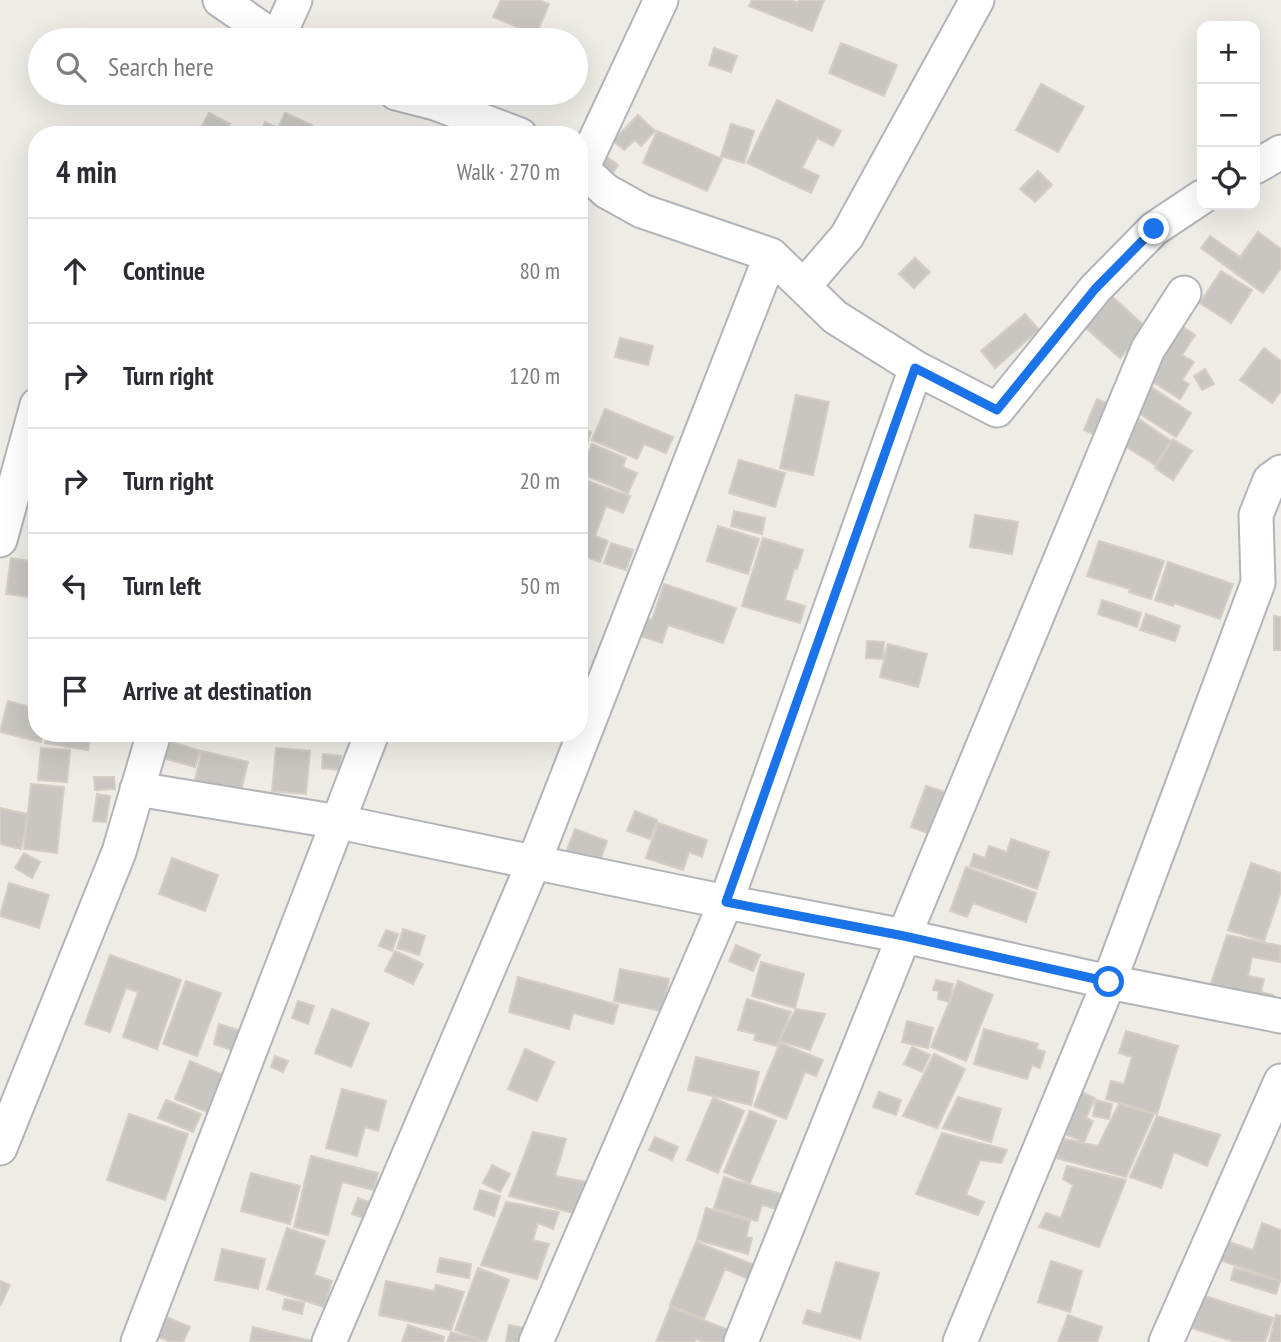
<!DOCTYPE html>
<html lang="en">
<head>
<meta charset="utf-8">
<style>
	body { margin:0; font-family:"PT Sans Narrow",sans-serif; background:#f7f7f7; color:#2b2b33 }
	.controls { position:absolute; right:21px; top:21px; display:grid; overflow:hidden; border-radius:14px; box-shadow:0 7px 28px #0002 }
	.controls button { width:63px; height:63px; display:grid; place-items:center; padding:0; border:0; border-bottom:2px solid #e1e1e2; background:#fff; color:#2b2b33; font:35px sans-serif }
	.stop { position:absolute; width:21px; height:21px; margin:-16px; border:5px solid #1a73e8; border-radius:50%; background:#fff }
	.stop.end { background:#1a73e8; border-color:#fff; box-shadow:0 2px 7px #0008 }
	.list { margin:0; padding:0; list-style:none }
	h2 { display:flex; justify-content:space-between; align-items:center; height:91px; margin:0; padding:0 28px; font-size:30px }
	h2 small { font-size:23px; font-weight:400; color:#7c7c81 }
	.list li { display:grid; grid-template-columns:46px 1fr auto; gap:21px; align-items:center; box-sizing:border-box; height:105px; padding:0 28px; border-top:2px solid #e1e1e2 }
	.list b { display:block; font-size:26px; white-space:nowrap }
	.list em { font-size:23px; font-style:normal; color:#7c7c81 }
	.icon { flex:none; width:38px; height:38px; fill:none; stroke:currentColor; stroke-width:2; stroke-linecap:round; stroke-linejoin:round }
	.map { position:relative; flex:none; width:1281px; height:1342px; overflow:hidden }
	.search { position:absolute; background:#fff; box-shadow:0 7px 28px #0002; left:28px; top:28px; width:560px; height:77px; display:flex; align-items:center; gap:18px; box-sizing:border-box; padding:0 24px; border-radius:38px; color:#7c7c81; font-size:26px }
	.panel { position:absolute; background:#fff; box-shadow:0 7px 28px #0002; left:28px; top:126px; width:560px; height:616px; border-radius:28px }
	.map>svg:first-child { display:block }
	.building { fill:#c9c6c2; stroke:#d2cec4; stroke-width:2 }
	.lines { fill:none; stroke-linecap:round; stroke-linejoin:round }
	.minor-casing { stroke:#b2b4b9; stroke-width:37 }
	.minor { stroke:#fff; stroke-width:33 }
	.route { stroke:#1a73e8; stroke-width:9 }
</style>
</head>
<body>
<div class="map">
<svg width="1281" height="1342" viewBox="0 0 1281 1342">
	<rect width="100%" height="100%" fill="#eeece5"/>
	<path class="building" d="M501,0h38l10,4 -13,31 -43,-18z
		M752,0h38l8,3 1,-3h25l-12,31 -63,-25z
		M841,43l56,22 -13,31 -55,-23z
		M714,48l23,8 -6,16 -22,-7z
		M1041,84l43,23 -26,45 -42,-22z
		M777,100l64,31 -8,15 -16,-8 -15,30 17,8 -8,17 -64,-30z
		M209,113l21,11 -6,11h-22l-4,-2z
		M285,113l27,12 -4,10h-48l5,-13 13,6z
		M638,115l17,16 -14,15 -6,-6 -11,10 -11,-9z
		M731,124l23,7 -10,32 -23,-7z
		M657,131l65,28 -15,32 -64,-28z
		M607,157l11,8 -12,19 -11,-8z
		M1038,171l14,14 -17,17 -15,-13z
		M1258,232l23,17v19l-18,25 -62,-45 9,-12 30,21z
		M915,258l15,14 -16,16 -15,-14z
		M1221,271l31,19 -21,33 -31,-20z
		M1107,292l40,36 -27,30 -40,-35z
		M1025,314l14,16 -44,38 -14,-17z
		M1177,323l18,12 -13,20 12,7 -12,18 7,4 -9,15 -38,-24z
		M620,338l33,8 -5,19 -33,-8z
		M1264,348l17,13v30l-9,12 -32,-23z
		M1205,369l9,15 -12,6 -8,-14z
		M1145,383l46,30 -15,24 -39,-25 9,-14 -8,-4z
		M796,395l33,7 -16,73 -33,-7z
		M1097,399l17,7 -14,31 -16,-7z
		M605,409l68,28 -7,16 -22,-9 -7,15 -45,-19z
		M1139,419l32,22 -16,24 -33,-21z
		M579,428l12,4 -12,36z
		M1173,439l19,12 -19,29 -18,-12z
		M592,444l34,14 -3,9 14,6 -9,20 -48,-20z
		M739,460l46,13 -10,34 -46,-14z
		M579,478l51,18 -7,17 -17,-7 -11,30 13,5 -8,21 -21,-8z
		M734,511l31,7 -3,16 -31,-8z
		M975,515l43,7 -6,32 -42,-7z
		M718,526l41,13 -11,35 -41,-13z
		M763,538l40,12 -6,19h-3l-9,31 20,6 -5,17 -58,-17z
		M1099,541l65,20 -13,38 -22,-7 1,-3 -43,-13z
		M611,543l22,7 -7,20 -22,-7z
		M11,558l26,4v36l-31,-4z
		M1168,562l65,22 -13,35 -46,-16 -1,3 -18,-6z
		M664,584l72,24 -13,35 -55,-18 -6,18 -21,-7 6,-18 5,2z
		M1102,600l39,13 -4,14 -39,-13z
		M1146,614l34,12 -5,15 -35,-11z
		M1274,616l7,1v33h-7z
		M867,641l17,1 -1,17 -17,-1z
		M888,644l39,10 -9,33 -38,-10z
		M8,701l29,8v24h6l-2,9 -41,-10z
		M47,733h44l-3,17 -43,-7z
		M169,741l31,10 -5,16 -32,-9z
		M41,748l29,2 -3,32 -29,-2z
		M276,748l34,3 -4,43 -34,-3z
		M202,751l46,11 -10,40 -46,-10z
		M323,754l18,2 -2,14 -17,-2z
		M94,777h20l1,12 -20,1z
		M31,784l33,3 -7,66 -33,-4z
		M926,786l22,7 -15,42 -22,-8z
		M97,794l13,2 -4,26 -13,-1z
		M0,808l28,6 -7,35 -21,-5z
		M635,811l22,9 -7,19 -23,-8z
		M658,823l49,17 -5,17 -13,-5 -6,18 -37,-12z
		M575,829l32,12 -13,37 -33,-12z
		M1011,839l38,13 -12,37 -67,-23 4,-12 11,4 4,-12 18,6z
		M24,853l16,9 -8,16 -17,-10z
		M172,858l46,17 -13,36 -46,-17z
		M1251,863l30,10v18l-17,50 -36,-11z
		M966,867l70,26 -10,29 -53,-19 -6,14 -17,-6z
		M9,883l40,12 -10,33 -39,-12z
		M403,929l22,7 -6,19 -22,-7z
		M386,930l12,4 -6,17 -13,-5z
		M1227,935l54,11 -1,16 -28,-5 -4,19 16,3 -3,13 12,3 -4,20 -64,-13z
		M736,945l24,10 -7,16 -24,-10z
		M395,951l28,13 -10,20 -28,-13z
		M110,955l71,25 -24,69 -34,-12 15,-45 -12,-4 -16,44 -25,-8z
		M761,962l43,12 -9,34 -43,-12z
		M620,969l49,10 -7,32 -48,-10z
		M518,977l100,28 -5,19 -40,-11 -4,16 -60,-17z
		M936,980l17,4 -4,18 -11,-3 1,-8 -6,-1z
		M186,981l35,12 -24,63 -34,-12z
		M958,981l35,14 -27,66 -35,-14z
		M747,999l44,13 -14,34 -23,-6 2,-6 -18,-4z
		M298,1001l16,5 -6,18 -16,-6z
		M332,1009l37,14 -18,44 -36,-14z
		M796,1009l29,5 -15,36 -31,-9z
		M907,1021l26,7 -5,20 -26,-6z
		M219,1024l22,7 -7,20 -20,-7z
		M984,1029l54,15 -2,5 9,3 -5,16 -8,-3 -5,14 -53,-15z
		M1126,1031l52,15 -21,68 -51,-15 5,-18 13,3 8,-27 -13,-4z
		M780,1043l43,17 -7,16 -11,-4 -19,47 -32,-13z
		M912,1047l18,8 -8,17 -18,-8z
		M525,1049l29,13 -17,39 -29,-12z
		M934,1054l31,15 -28,59 -34,-12z
		M275,1056l13,5 -5,11 -12,-5z
		M696,1057l63,15 -8,33 -63,-15z
		M190,1061l36,15 -16,37 -35,-14z
		M342,1089l44,12 -8,30 -13,-4 -8,29 -31,-8z
		M1079,1091l16,7 -9,20 7,3 -9,21 -24,-10z
		M879,1092l22,8 -5,15 -23,-8z
		M958,1097l43,12 -10,33 -48,-14z
		M713,1098l31,13 -26,62 -31,-13z
		M166,1100l35,14 -8,18 -35,-14z
		M1096,1100l16,4 -3,15 -16,-3z
		M1119,1104l35,10 -28,63 -69,-19 7,-19 34,7z
		M750,1111l26,10 -26,62 -26,-11z
		M129,1114l59,20 -23,66 -58,-20z
		M1157,1116l63,19 -13,31 -33,-14 -13,36 -31,-11z
		M533,1132l33,7 -11,37 32,6 -10,32 -68,-18z
		M942,1133l65,17 -6,13 -21,-3 -14,35 18,7 -6,13 -62,-21z
		M655,1137l23,10 -6,13 -23,-10z
		M311,1156l67,17 -4,17 -32,-8 -14,53 -34,-8z
		M492,1165l18,9 -10,18 -17,-9z
		M1067,1166l59,14 -27,67 -60,-20 7,-14 15,5 12,-33 -10,-6z
		M251,1173l49,13 -10,38 -49,-13z
		M724,1177l57,17 -4,15 -15,-4 -5,16 -43,-13z
		M480,1190l20,6 -6,20 -20,-7z
		M358,1198l11,4 -6,16 -11,-4z
		M506,1202l53,10 -6,17 -15,-6 -5,17 16,4 -12,35 -56,-14z
		M706,1208l44,13 -4,16 6,1 -4,16 -51,-14z
		M1262,1223l19,7v51l-62,-21 7,-19 27,9z
		M287,1228l38,13 -11,34 18,6 -8,26 -57,-18z
		M696,1242l61,24 -6,14 -26,-11 -21,50 -34,-14z
		M222,1249l43,10 -7,30 -43,-9z
		M440,1258l31,6 -2,14 -32,-6z
		M1051,1261l31,10 -12,41 -32,-10z
		M836,1262l43,11 -19,66 -57,-16 4,-13 14,4z
		M478,1268l31,12 -23,62 -31,-12z
		M1234,1268l46,13 -4,13 -45,-14z
		M0,1281l10,4 -10,21z
		M386,1281l48,10 2,-6 28,7 -13,38 -72,-15z
		M1202,1295l71,23 -8,24h-30l-43,-14z
		M285,1299l19,4 -2,11 -19,-5z
		M670,1307l64,25 -4,10h-27l-7,-3 -2,3h-38z
		M1068,1315l34,12 -5,15h-39z
		M1276,1315l5,1v26h-12z
		M164,1316l26,11 -7,15h-13l-14,-6z
		M408,1325l36,12 -1,5h-41z
		M509,1325l21,4 -3,13h-21z
		M253,1327l63,15h-66z
		M451,1332l32,10h-36z"/>
	<g class="lines">
		<g class="minor-casing">
			<path id="minor" d="M220,0l58,40
				M277,40l18,-40
				M396,93l39,10 85,32
				M579,166l27,25 36,20 129,44 64,62 81,51 81,42 98,-121 59,-60 48,-32
				M1255,167l26,-15
				M579,175l82,-175
				M804,286l43,-50 130,-236
				M0,540l37,-135
				M137,789l202,33 387,80 178,34 205,46 172,34
				M0,1148l119,-296 35,-119
				M138,1342l234,-609
				M329,1342l205,-480 237,-607
				M536,1342l190,-440 190,-534
				M741,1342l163,-406 244,-587 36,-56
				M960,1342l149,-360 149,-399 -2,-68 14,-35 11,-8
				M1166,1342l115,-261"/>
		</g>
		<use href="#minor" class="minor"/>
	</g>
	<g class="lines">
		<path class="route" d="M1109,982l-205,-46 -178,-34 189,-534 82,42 98,-121 59,-60"/>
	</g>
</svg>
<div class="controls">
<button>+</button>
<button>−</button>
<button><svg class="icon" aria-label="locate" viewBox="0 0 24 24"><circle cx="12" cy="12" r="6"/><path d="M12 2v4M12 18v4M2 12h4M18 12h4"/></svg></button>
</div>
<div class="stop" style="left:1109px;top:982px"></div>
<div class="stop end" style="left:1154px;top:229px"></div>
<div class="search"><svg class="icon" aria-label="search" viewBox="0 0 24 24"><circle cx="10" cy="10" r="6"/><path d="M15 15l6 6"/></svg>Search here</div>
<section class="panel">
<h2>4 min<small>Walk · 270 m</small></h2>
<ul class="list">
<li><svg class="icon" aria-label="ahead" viewBox="0 0 24 24"><path d="M12 20V5M6 11l6-6 6 6"/></svg><div><b>Continue</b></div><em>80 m</em></li>
<li><svg class="icon" aria-label="right" viewBox="0 0 24 24"><path d="M7 20v-9h11M14 6l5 5-5 5"/></svg><div><b>Turn right</b></div><em>120 m</em></li>
<li><svg class="icon" aria-label="right" viewBox="0 0 24 24"><path d="M7 20v-9h11M14 6l5 5-5 5"/></svg><div><b>Turn right</b></div><em>20 m</em></li>
<li><svg class="icon" aria-label="left" viewBox="0 0 24 24"><path d="M17 20v-9H6M10 6l-5 5 5 5"/></svg><div><b>Turn left</b></div><em>50 m</em></li>
<li><svg class="icon" aria-label="arrive" viewBox="0 0 24 24"><path d="M6 21V4h12l-3 4 3 4H6"/></svg><div><b>Arrive at destination</b></div></li>
</ul>
</section>
</div>
</body>
</html>
